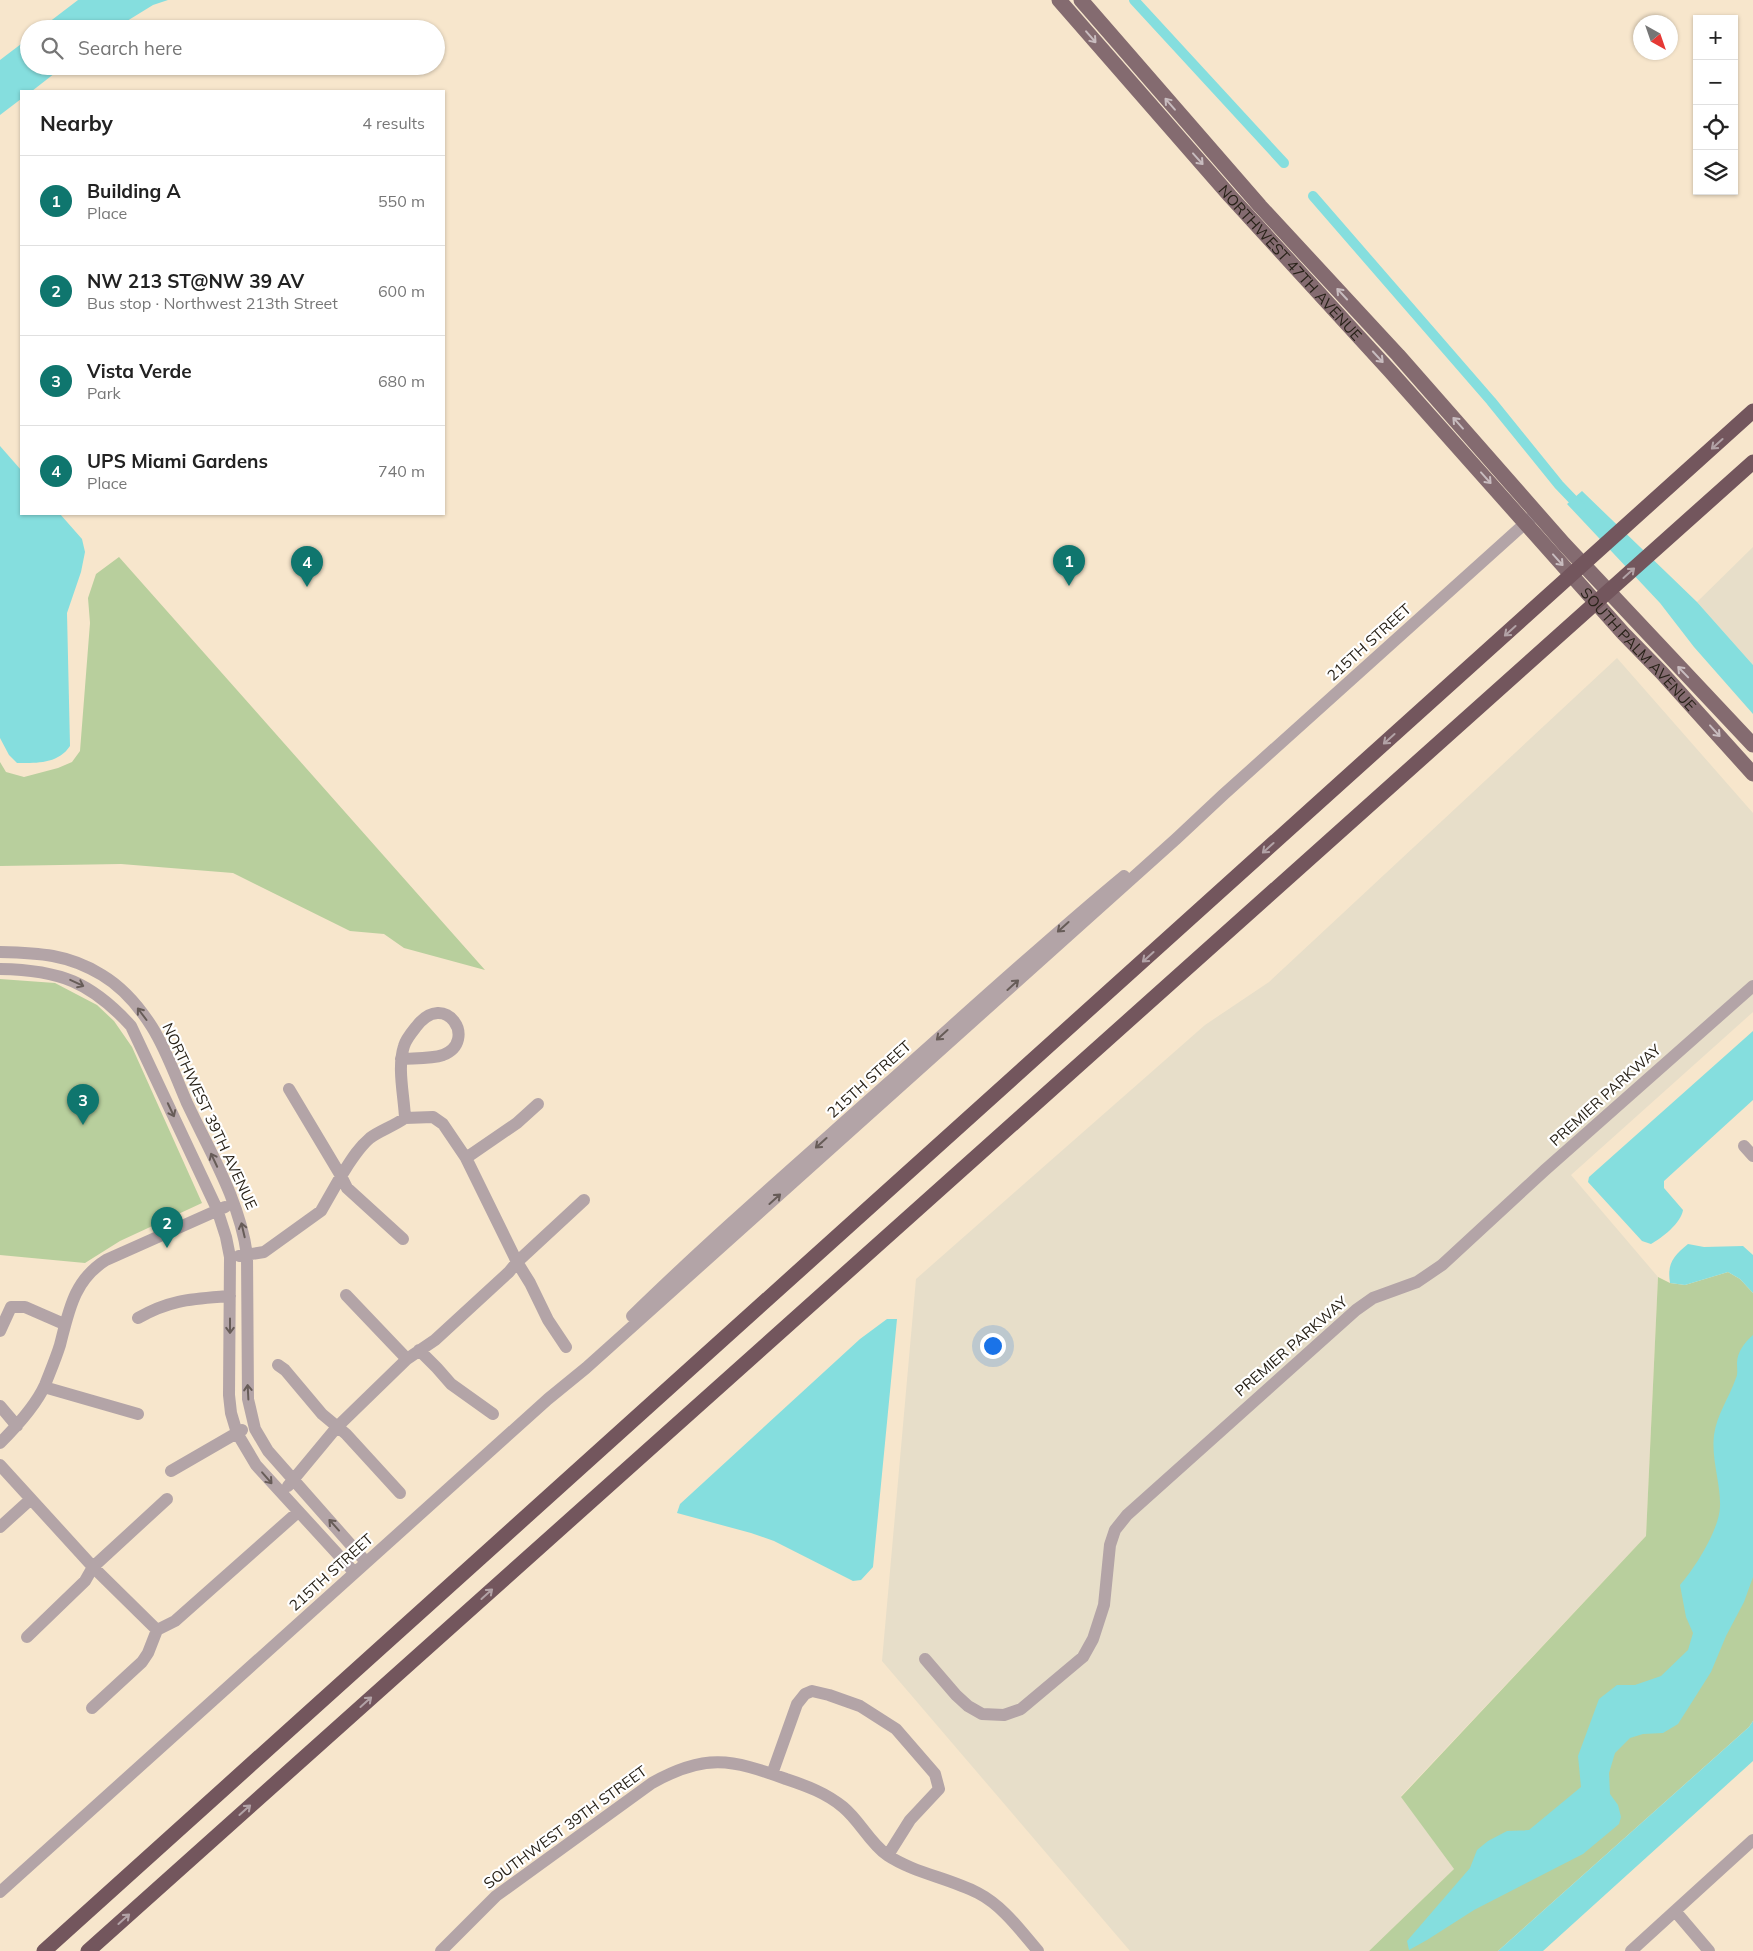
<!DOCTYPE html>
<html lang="en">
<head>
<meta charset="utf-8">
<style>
	body { margin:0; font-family:Mulish,sans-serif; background:#f6f6f6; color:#222 }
	.controls { position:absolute; right:15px; top:15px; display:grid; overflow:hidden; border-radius:0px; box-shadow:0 1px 4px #0004 }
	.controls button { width:45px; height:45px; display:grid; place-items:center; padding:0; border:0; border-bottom:1px solid #e0e0e0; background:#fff; color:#222; font:25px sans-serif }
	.compass { position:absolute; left:1633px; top:15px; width:45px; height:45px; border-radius:50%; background:#fff; box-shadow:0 1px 4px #0004; rotate:140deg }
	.you { position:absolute; left:992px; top:1345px; width:18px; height:18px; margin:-12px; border:4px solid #fff; border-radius:50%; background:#1a73e8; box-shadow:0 0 0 8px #1a73e833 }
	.badge { display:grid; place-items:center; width:32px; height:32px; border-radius:50%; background:#0f766e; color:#fff; font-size:16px; font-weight:700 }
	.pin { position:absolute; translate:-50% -41px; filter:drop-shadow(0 1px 2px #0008) }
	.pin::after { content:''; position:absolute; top:26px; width:18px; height:15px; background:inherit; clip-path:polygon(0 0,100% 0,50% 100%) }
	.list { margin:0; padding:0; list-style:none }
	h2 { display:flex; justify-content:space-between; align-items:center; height:65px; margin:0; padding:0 20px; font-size:21px }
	h2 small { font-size:16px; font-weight:400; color:#767676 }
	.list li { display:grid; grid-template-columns:32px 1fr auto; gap:15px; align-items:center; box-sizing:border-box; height:90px; padding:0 20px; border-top:1px solid #e0e0e0 }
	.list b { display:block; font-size:19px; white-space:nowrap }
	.list p { margin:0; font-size:16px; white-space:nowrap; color:#767676 }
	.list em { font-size:16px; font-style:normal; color:#767676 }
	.icon { flex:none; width:28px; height:28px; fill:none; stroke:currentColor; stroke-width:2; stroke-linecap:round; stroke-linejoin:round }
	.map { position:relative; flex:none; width:1753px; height:1951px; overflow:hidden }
	.search { position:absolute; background:#fff; box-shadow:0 1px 4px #0004; left:20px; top:20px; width:425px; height:55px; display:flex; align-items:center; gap:12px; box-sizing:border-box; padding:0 18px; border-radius:28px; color:#767676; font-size:19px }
	.panel { position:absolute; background:#fff; box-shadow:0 1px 4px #0004; left:20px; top:90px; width:425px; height:425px; border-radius:0px }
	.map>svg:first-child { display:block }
	.commercial { fill:#e7dec9 }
	.green { fill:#b8cf9d }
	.water { fill:#85dede }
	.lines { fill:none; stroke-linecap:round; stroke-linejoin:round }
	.canal { stroke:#85dede; stroke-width:10 }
	.minor { stroke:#b3a4a7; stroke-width:12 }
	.major { stroke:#846b70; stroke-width:15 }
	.highway { stroke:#73565d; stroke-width:15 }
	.oneway { stroke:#c8bcbf }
	.oneway2 { stroke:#b2a2a6 }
	.oneway3 { stroke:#675c58 }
	.labels { text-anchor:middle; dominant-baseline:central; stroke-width:4.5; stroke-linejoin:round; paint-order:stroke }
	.street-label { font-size:15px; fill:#282218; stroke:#fff }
</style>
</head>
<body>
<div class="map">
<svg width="1753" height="1951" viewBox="0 0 1753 1951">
	<rect width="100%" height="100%" fill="#f7e6cc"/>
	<path class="commercial" d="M1753,547v118l-56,-63z
		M1617,658l136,155v199l-182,163 87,102 -12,259 -245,260 53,73 -85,82h-239l-248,-290 34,-382 289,-254 64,-43z"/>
	<path class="green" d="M119,557l366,413 -81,-22 -20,-14 -34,-3 -117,-58 -112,-9 -121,2v-104l6,10 18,5 34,-9 14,-6 8,-11 10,-128 -2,-25 8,-24z
		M0,979l55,4 42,22 17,16 18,26 70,156 -82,38 -35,22 -85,-8z
		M1728,1272l12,7 13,14v428l-4,6 -251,224h-129l85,-82 -53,-72 245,-261 12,-259 12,6 15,2z"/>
	<path class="water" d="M78,0h90l-15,5 -39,24h-74z
		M29,38v28h35l-32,25h-11v8l-21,16v-55z
		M0,446l21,24v44h39l22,25 3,13 -4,20 -14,41 3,133c-12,18 -33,17 -53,17l-8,-8 -9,-17z
		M1582,491l115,111 56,63v49l-59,-67 -34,-44 -93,-99z
		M1753,1031v69l-89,81v7l19,22c-2,13 -21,28 -32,34l-9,-3 -54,-59 1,-5z
		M1688,1244l16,3 39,-1 10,9v38l-13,-14 -12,-7 -43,13 -15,-2c-3,-19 3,-27 18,-39z
		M887,1319h10l-24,248 -12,13 -8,1 -79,-40 -23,-8 -74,-20 3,-9 180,-165z
		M1753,1335v242l-9,25 -18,34 -15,36 -33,52 -15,9 -20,1 -13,4 -15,15 -6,20 1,21 8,11 3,12 -2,7 -36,30 -109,56 -47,30 -18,10 -2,-9 63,-73 7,-18 11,-9 19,-10 22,-1 52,-43 -3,-31 21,-57 18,-14h18l26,-9 27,-26 5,-17 -7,-16 -6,-32c15,-17 39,-55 40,-78 1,-23 -9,-48 -6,-72 3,-21 15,-37 22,-57 2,-4 1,-10 1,-15 0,-11 8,-21 16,-28z
		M1753,1721v40l-210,190h-45l251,-224z"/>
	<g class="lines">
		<path class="canal" d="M1134,0l150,163
			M1313,196l178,205 68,84 22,23"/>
		<path class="minor" d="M0,952c39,1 68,2 102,23 20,12 38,33 50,52 15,24 24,51 35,76 23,49 53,98 60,152l1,144 7,30 13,22 98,111
			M0,969c60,1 91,13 131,57l86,183 9,28 4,20 -1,138 2,18 6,20 19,32 98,107
			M401,1059c13,-1 30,0 42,-4 36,-14 2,-67 -27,-28 -4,5 -10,12 -12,19 -7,22 0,49 1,72 -11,8 -26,13 -35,20 -12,10 -20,24 -29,38l6,12 56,51
			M405,1118l28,-1 10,7 23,34 51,104 13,21 18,37 18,27
			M1744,1146l9,10
			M466,1158l51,-35 21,-19
			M239,1256l25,-4 57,-41 20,-35 -52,-87
			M346,1295l61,64
			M632,1316c82,-80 170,-156 255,-232 79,-70 156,-141 237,-208
			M138,1318c33,-19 55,-19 92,-22
			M0,1331l11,-24h14l39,17
			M419,1350l18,18 14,16 42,30
			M278,1365l7,5 37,44 24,20 54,59
			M44,1387l94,27
			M0,1406l17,20
			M0,1443c16,-16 36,-38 45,-58 5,-13 11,-27 15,-40 9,-35 14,-65 46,-85l119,-53
			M0,1465l93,102 64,63
			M171,1471l71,-41
			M288,1486l49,-59 70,-68 28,-19 74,-68 8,-10 67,-62
			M0,1527l31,-28
			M27,1637l58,-56 8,-14 74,-68
			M925,1659l31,36 12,11 14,8 22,1 17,-6 62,-52 10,-18 11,-34 6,-60 5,-15 12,-15 229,-205 17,-12 44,-16 25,-17 103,-95 208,-184
			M92,1708l50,-46 6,-9 9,-23 18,-9 123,-109
			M772,1774l25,-70 8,-10 7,-3 17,4 31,11 36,23 39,45 4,15 -29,31 -22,35
			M0,1892l548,-493 38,-31 590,-529 47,-44 308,-277
			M1675,1911l34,40
			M441,1951l55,-55 156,-113c53,-30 79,-24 134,-4 21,7 40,14 57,28 17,14 26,35 44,48 27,18 62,23 91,38 25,13 42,37 60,58
			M1631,1951l122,-111"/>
		<g class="major">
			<path id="s1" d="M1059,0l171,196 160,175 233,262 39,40 91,101"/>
			<path d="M1081,0l179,206 138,149 166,189 189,201"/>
		</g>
		<path class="highway" d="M44,1951l1709,-1540
			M88,1951l1665,-1489"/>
	</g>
	<defs><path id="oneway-shaft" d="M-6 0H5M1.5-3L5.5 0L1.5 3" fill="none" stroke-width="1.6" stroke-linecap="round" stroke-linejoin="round" transform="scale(1.25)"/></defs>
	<g class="oneway">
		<use href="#oneway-shaft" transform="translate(1091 37) rotate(49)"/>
		<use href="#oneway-shaft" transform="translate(1170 104) rotate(-131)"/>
		<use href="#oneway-shaft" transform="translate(1198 159) rotate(48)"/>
		<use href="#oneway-shaft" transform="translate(1342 294) rotate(-133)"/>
		<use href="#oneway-shaft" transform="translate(1378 357) rotate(47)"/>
		<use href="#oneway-shaft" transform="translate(1458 423) rotate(-132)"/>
		<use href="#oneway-shaft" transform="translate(1486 478) rotate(48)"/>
		<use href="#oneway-shaft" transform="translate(1558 560) rotate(48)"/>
		<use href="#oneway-shaft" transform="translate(1683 672) rotate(-134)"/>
		<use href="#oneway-shaft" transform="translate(1715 731) rotate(48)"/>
	</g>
	<g class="oneway2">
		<use href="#oneway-shaft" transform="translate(1717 444) rotate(138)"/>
		<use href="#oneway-shaft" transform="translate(1629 573) rotate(-42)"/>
		<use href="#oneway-shaft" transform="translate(1510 631) rotate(138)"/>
		<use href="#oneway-shaft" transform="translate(1389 739) rotate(138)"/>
		<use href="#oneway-shaft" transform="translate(1268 848) rotate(138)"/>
		<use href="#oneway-shaft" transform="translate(1148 957) rotate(138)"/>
		<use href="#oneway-shaft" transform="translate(487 1594) rotate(-42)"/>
		<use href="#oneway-shaft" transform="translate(366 1702) rotate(-42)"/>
		<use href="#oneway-shaft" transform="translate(245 1810) rotate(-42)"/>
		<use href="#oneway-shaft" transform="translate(124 1919) rotate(-42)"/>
	</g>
	<g class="oneway3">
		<use href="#oneway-shaft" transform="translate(1063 927) rotate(138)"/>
		<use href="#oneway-shaft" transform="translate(77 983) rotate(25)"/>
		<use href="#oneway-shaft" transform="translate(1013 985) rotate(-42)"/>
		<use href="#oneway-shaft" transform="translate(142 1014) rotate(-127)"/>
		<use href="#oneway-shaft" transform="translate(942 1035) rotate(138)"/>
		<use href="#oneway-shaft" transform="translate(171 1110) rotate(65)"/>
		<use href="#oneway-shaft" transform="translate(821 1143) rotate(138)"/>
		<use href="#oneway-shaft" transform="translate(214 1160) rotate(-115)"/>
		<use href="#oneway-shaft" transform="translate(775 1199) rotate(-42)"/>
		<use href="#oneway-shaft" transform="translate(243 1230) rotate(-103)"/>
		<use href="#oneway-shaft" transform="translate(230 1326) rotate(90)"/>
		<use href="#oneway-shaft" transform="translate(248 1392) rotate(-93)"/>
		<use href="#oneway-shaft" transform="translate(267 1478) rotate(49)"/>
		<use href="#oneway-shaft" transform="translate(334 1525) rotate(-132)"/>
	</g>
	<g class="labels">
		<g class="street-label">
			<text stroke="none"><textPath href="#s1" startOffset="350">NORTHWEST 47TH AVENUE</textPath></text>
			<text transform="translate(1369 642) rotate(-42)">215TH STREET</text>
			<text stroke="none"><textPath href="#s1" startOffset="870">SOUTH PALM AVENUE</textPath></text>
			<text transform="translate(869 1079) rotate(-42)">215TH STREET</text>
			<text transform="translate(1605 1095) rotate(-42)">PREMIER PARKWAY</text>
			<text transform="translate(210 1116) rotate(65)">NORTHWEST 39TH AVENUE</text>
			<text transform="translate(1291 1346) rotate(-41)">PREMIER PARKWAY</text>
			<text transform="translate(331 1572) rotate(-42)">215TH STREET</text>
			<text transform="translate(565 1827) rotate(-36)">SOUTHWEST 39TH STREET</text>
		</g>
	</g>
</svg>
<div class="controls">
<button>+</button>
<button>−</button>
<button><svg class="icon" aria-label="locate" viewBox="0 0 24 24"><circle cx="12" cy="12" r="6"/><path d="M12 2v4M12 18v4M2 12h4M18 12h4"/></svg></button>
<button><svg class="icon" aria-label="layers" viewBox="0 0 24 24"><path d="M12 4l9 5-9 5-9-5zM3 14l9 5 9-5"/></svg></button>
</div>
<svg class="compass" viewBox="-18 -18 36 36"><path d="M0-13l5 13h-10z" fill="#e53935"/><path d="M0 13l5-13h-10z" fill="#767676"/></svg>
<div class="you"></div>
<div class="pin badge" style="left:1069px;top:586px">1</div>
<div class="pin badge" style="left:167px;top:1248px">2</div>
<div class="pin badge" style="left:83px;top:1125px">3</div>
<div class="pin badge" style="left:307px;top:587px">4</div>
<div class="search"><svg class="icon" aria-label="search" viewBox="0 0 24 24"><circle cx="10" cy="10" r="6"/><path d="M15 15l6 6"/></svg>Search here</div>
<section class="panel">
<h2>Nearby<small>4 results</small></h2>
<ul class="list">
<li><span class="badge">1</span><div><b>Building A</b><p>Place</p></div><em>550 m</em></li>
<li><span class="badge">2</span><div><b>NW 213 ST@NW 39 AV</b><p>Bus stop · Northwest 213th Street</p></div><em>600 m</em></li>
<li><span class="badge">3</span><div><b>Vista Verde</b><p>Park</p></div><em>680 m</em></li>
<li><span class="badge">4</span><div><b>UPS Miami Gardens</b><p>Place</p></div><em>740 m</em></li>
</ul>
</section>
</div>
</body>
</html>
